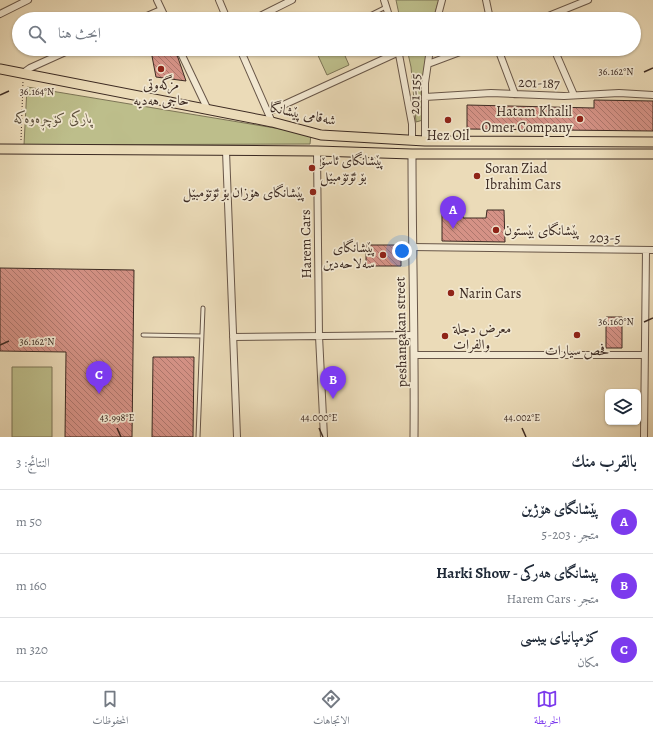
<!DOCTYPE html>
<html lang="ar">
<head>
<meta charset="utf-8">
<style>
	body { margin:0; font-family:Alegreya,Amiri,serif; background:#f2f2f3; color:#1f2937; direction:rtl }
	.controls { position:absolute; right:12px; bottom:12px; display:grid; overflow:hidden; border-radius:6px; box-shadow:0 1px 3px #0004 }
	.controls button { width:36px; height:36px; display:grid; place-items:center; padding:0; border:0; border-bottom:1px solid #e0e1e3; background:#fff; color:#1f2937; font:20px sans-serif }
	.you { position:absolute; left:402px; top:251px; width:14px; height:14px; margin:-10px; border:3px solid #fff; border-radius:50%; background:#1a73e8; box-shadow:0 0 0 6px #1a73e833 }
	.badge { display:grid; place-items:center; width:26px; height:26px; border-radius:50%; background:#7c3aed; color:#fff; font-size:13px; font-weight:700 }
	.pin { position:absolute; translate:-50% -33px; filter:drop-shadow(0 1px 2px #0008) }
	.pin::after { content:''; position:absolute; top:21px; width:14px; height:12px; background:inherit; clip-path:polygon(0 0,100% 0,50% 100%) }
	.list { margin:0; padding:0; list-style:none }
	h2 { display:flex; justify-content:space-between; align-items:center; height:52px; margin:0; padding:0 16px; font-size:17px }
	h2 small { font-size:13px; font-weight:400; color:#747a83 }
	.list li { display:grid; grid-template-columns:26px 1fr auto; gap:12px; align-items:center; box-sizing:border-box; height:64px; padding:0 16px; border-top:1px solid #e0e1e3 }
	.list b { display:block; font-size:15px; white-space:nowrap }
	.list p { margin:0; font-size:13px; white-space:nowrap; color:#747a83 }
	.list em { font-size:13px; font-style:normal; color:#747a83 }
	.icon { flex:none; width:22px; height:22px; fill:none; stroke:currentColor; stroke-width:2; stroke-linecap:round; stroke-linejoin:round }
	.map { position:relative; flex:none; width:653px; height:437px; overflow:hidden; direction:ltr }
	.search { position:absolute; background:#fff; box-shadow:0 1px 3px #0004; left:12px; right:12px; top:12px; height:44px; display:flex; align-items:center; gap:10px; box-sizing:border-box; padding:0 14px; border-radius:22px; color:#747a83; font-size:15px }
	.sheet { height:244px; background:#fff }
	nav { display:flex; justify-content:space-around; align-items:center; box-sizing:border-box; height:56px; border-top:1px solid #e0e1e3; background:#fff; font-size:11px; color:#747a83 }
	nav a { display:grid; justify-items:center; gap:2px }
	nav .on { color:#7c3aed }
	.map>svg:first-child { display:block }
	.green { fill:#bdbe8b; stroke:#7c7456 }
	.building { fill:url(#building-back-hatch); stroke:#3c2a22 }
	.lines { fill:none; stroke-linecap:round; stroke-linejoin:round }
	.service-casing { stroke:#685648; stroke-width:5 }
	.minor-casing { stroke:#685648; stroke-width:8 }
	.tertiary-casing { stroke:#685648; stroke-width:9 }
	.primary-casing { stroke:#3c2a22; stroke-width:11 }
	.path { stroke:#3c2a22; stroke-width:1; stroke-dasharray:1 2; stroke-linecap:butt }
	.service { stroke:#f2e8d1; stroke-width:3 }
	.minor { stroke:#f2e8d1; stroke-width:6 }
	.tertiary { stroke:#f2e8d1; stroke-width:7 }
	.primary { stroke:#ebdbb8; stroke-width:9 }
	.ticks { fill:none; stroke:#3c2a22; stroke-width:1.5 }
	.poi-dot { fill:#8f2418; stroke:#f2e8d1; stroke-width:1.5 }
	.labels { text-anchor:middle; dominant-baseline:central; stroke-width:3.5; stroke-linejoin:round; paint-order:stroke }
	.street-label { font-size:14px; fill:#3c2a22; stroke:#f2e8d1 }
	.poi-label { font-size:14px; fill:#3c2a22; stroke:#f2e8d1; text-anchor:start }
	.park-label { font-size:14px; font-style:italic; fill:#5c4f3c; stroke:#f2e8d1 }
	.ticks-label { font-size:10px; text-anchor:middle; fill:#3c2a22; stroke:#f2e8d1; stroke-width:3.5; stroke-linejoin:round; paint-order:stroke }
</style>
</head>
<body>
<div class="map">
<svg width="653" height="437" viewBox="0 0 653 437">
	<defs>
		<pattern id="building-back-hatch" width="6" height="6" patternUnits="userSpaceOnUse"><rect width="6" height="6" fill="#d59286"/><path d="M-1 5l2 2M0 0l6 6M5-1l2 2" fill="none" stroke="#ae776d"/></pattern>
	</defs>
	<rect width="100%" height="100%" fill="#ebdbb8"/>
	<filter id="stains"><feTurbulence type="fractalNoise" baseFrequency=".005" numOctaves="4"/><feColorMatrix values="0 0 0 0 .2 0 0 0 0 .09 0 0 0 0 .02 0 0 0 .5 -.17"/></filter>
	<radialGradient id="worn" r=".72"><stop offset=".6" stop-color="#630" stop-opacity="0"/><stop offset="1" stop-color="#630" stop-opacity=".3"/></radialGradient>
	<path class="green" d="M396,0h43l-6,19h-33z
		M315,49h27l7,16 -22,10z
		M407,49h20l-6,41 2,30 -7,2 -5,-55z
		M27,87l284,47 -1,10 -286,1z
		M12,367h40v70h-40z"/>
	<path class="building" d="M167,49h8l11,32 -30,-4 -5,-26z
		M594,100l59,1v30l-186,-2v-24l127,3z
		M442,205h21v13h23l1,-8h17l1,32 -63,-1z
		M366,245h35v21h-35z
		M0,268l134,2 -2,167h-67l1,-85 -66,-1z
		M606,317h16v31h-16z
		M153,357h41l-1,80h-41z"/>
	<g class="lines">
		<g class="service-casing">
			<path id="service" d="M362,19l24,-12
				M143,335l59,1
				M198,437l5,-129"/>
		</g>
		<g class="minor-casing">
			<path id="minor" d="M157,0l9,19
				M219,0l8,19
				M384,0l6,19
				M486,0l4,19
				M0,14l28,-14
				M140,19l21,-9
				M254,19l38,-19
				M437,19l5,-19
				M541,19l47,-19
				M179,49l29,61
				M240,49l32,73
				M398,49l14,75v16
				M498,49l17,45
				M554,49l20,46
				M428,64l40,-15
				M23,73l7,-5 42,-19
				M425,97l66,-4 73,3 55,-3 34,2
				M268,112l131,-60
				M425,141v-58l5,-34
				M226,151l11,286
				M317,151l2,185 5,101
				M412,247l241,3
				M233,337l181,-2
				M415,355h229
				M644,437l2,-187"/>
		</g>
		<g class="tertiary-casing">
			<path id="tertiary" d="M412,154c0,94 3,189 2,283"/>
		</g>
		<g class="primary-casing">
			<path id="primary" d="M0,69l272,53 49,13 104,6 228,1
				M0,149l317,2 95,3h241"/>
		</g>
		<path class="path" d="M21,140l2,-59"/>
		<use href="#service" class="service"/>
		<use href="#minor" class="minor"/>
		<use href="#tertiary" class="tertiary"/>
		<use href="#primary" class="primary"/>
	</g>
	<path class="ticks" d="M644,72l9,-4M0,95l9,-4M644,322l9,-4M0,345l9,-4M117,428l4,9M319,428l4,9M522,428l4,9"/>
	<g class="poi-dot">
		<circle cx="161" cy="69" r="4"/>
		<circle cx="580" cy="119" r="4"/>
		<circle cx="448" cy="120" r="4"/>
		<circle cx="312" cy="168" r="4"/>
		<circle cx="477" cy="176" r="4"/>
		<circle cx="313" cy="192" r="4"/>
		<circle cx="496" cy="230" r="4"/>
		<circle cx="383" cy="255" r="4"/>
		<circle cx="451" cy="293" r="4"/>
		<circle cx="577" cy="335" r="4"/>
		<circle cx="445" cy="336" r="4"/>
	</g>
	<g class="labels">
		<g class="street-label">
			<text transform="translate(539 83) rotate(2)">201-187</text>
			<text transform="translate(415 94) rotate(-88)">201-155</text>
			<text transform="translate(303 114) rotate(12)">شەقامی پێشانگا</text>
			<text transform="translate(605 238) rotate(1)">203-5</text>
			<text transform="translate(306 244) rotate(-91)">Harem Cars</text>
			<text transform="translate(401 332) rotate(-91)">peshangakan street</text>
		</g>
		<g class="poi-label">
			<text x="161" y="84" text-anchor="middle">مزگەوتی<tspan x="161" dy="16">حاجی هەدیە</tspan></text>
			<text x="572" y="111" text-anchor="end">Hatam Khalil<tspan x="572" dy="16">Omer Company</tspan></text>
			<text x="448" y="135" text-anchor="middle">Hez Oil</text>
			<text x="320" y="160">پێشانگای ئاسۆ<tspan x="320" dy="16">بۆ ئۆتۆمبێل</tspan></text>
			<text x="485" y="168">Soran Ziad<tspan x="485" dy="16">Ibrahim Cars</tspan></text>
			<text x="305" y="192" text-anchor="end">پێشانگای هۆزان بۆ ئۆتۆمبێل</text>
			<text x="504" y="230">پێشانگای بێستون</text>
			<text x="375" y="247" text-anchor="end">پێشانگای<tspan x="375" dy="16">سەلاحەدین</tspan></text>
			<text x="459" y="293">Narin Cars</text>
			<text x="453" y="328">معرض دجلة<tspan x="453" dy="16">والفرات</tspan></text>
			<text x="577" y="350" text-anchor="middle">فحص سيارات</text>
		</g>
		<g class="park-label">
			<text x="53" y="118">پارکی کۆچڕەوەکە</text>
		</g>
	</g>
	<g class="ticks-label">
		<text x="616" y="75">36.162°N</text>
		<text x="37" y="95">36.164°N</text>
		<text x="616" y="325">36.160°N</text>
		<text x="37" y="345">36.162°N</text>
		<text x="117" y="421">43.998°E</text>
		<text x="319" y="421">44.000°E</text>
		<text x="522" y="421">44.002°E</text>
	</g>
	<rect width="100%" height="100%" filter="url(#stains)"/>
	<rect width="100%" height="100%" fill="url(#worn)"/>
</svg>
<div class="controls">
<button><svg class="icon" aria-label="layers" viewBox="0 0 24 24"><path d="M12 4l9 5-9 5-9-5zM3 14l9 5 9-5"/></svg></button>
</div>
<div class="you"></div>
<div class="pin badge" style="left:453px;top:229px">A</div>
<div class="pin badge" style="left:333px;top:399px">B</div>
<div class="pin badge" style="left:99px;top:394px">C</div>
<div class="search"><svg class="icon" aria-label="search" viewBox="0 0 24 24"><circle cx="10" cy="10" r="6"/><path d="M15 15l6 6"/></svg>ابحث هنا</div>
</div>
<section class="sheet">
<h2>بالقرب منك<small>النتائج: 3</small></h2>
<ul class="list">
<li><span class="badge">A</span><div><b>پێشانگای هۆژین</b><p>متجر · 203-5</p></div><em>50 m</em></li>
<li><span class="badge">B</span><div><b>پیشانگای هەرکی - Harki Show</b><p>متجر · Harem Cars</p></div><em>160 m</em></li>
<li><span class="badge">C</span><div><b>كۆمپانیای بیبسی</b><p>مكان</p></div><em>320 m</em></li>
</ul>
</section>
<nav>
<a class="on"><svg class="icon" aria-label="map" viewBox="0 0 24 24"><path d="M3 6l6-2 6 2 6-2v14l-6 2-6-2-6 2zM9 4v14M15 6v14"/></svg>الخريطة</a>
<a><svg class="icon" aria-label="directions" viewBox="0 0 24 24"><path d="M12 3l9 9-9 9-9-9zM9 14v-3h6M13 9l2 2-2 2"/></svg>الاتجاهات</a>
<a><svg class="icon" aria-label="saved" viewBox="0 0 24 24"><path d="M7 4h10v16l-5-4-5 4z"/></svg>المحفوظات</a>
</nav>
</body>
</html>
